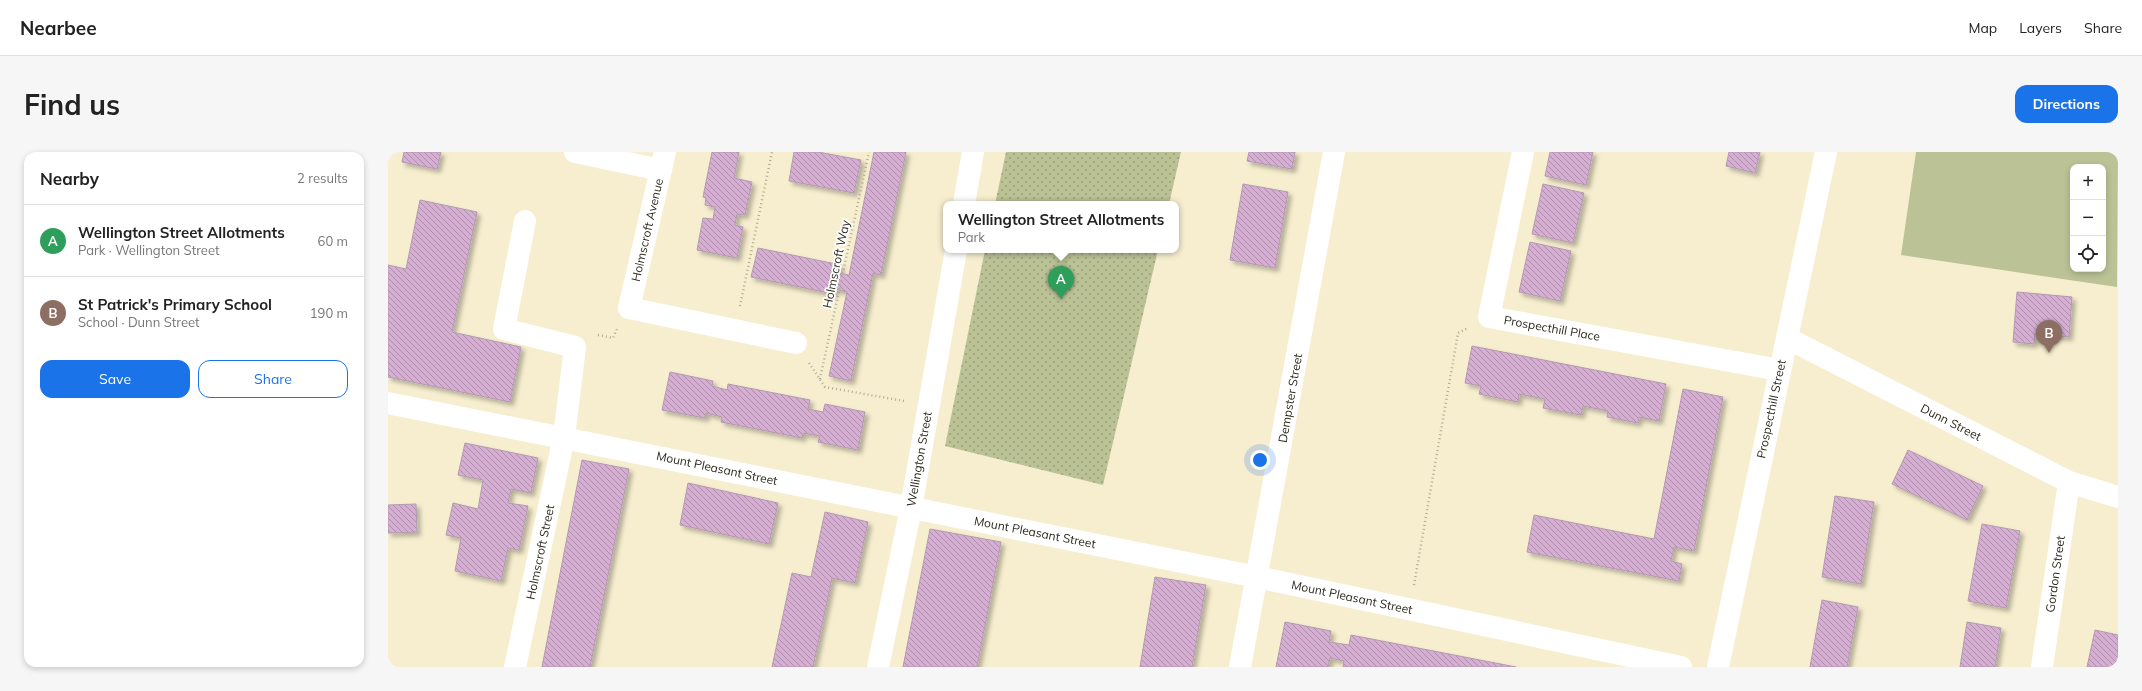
<!DOCTYPE html>
<html lang="en">
<head>
<meta charset="utf-8">
<style>
	body { margin:0; font-family:Mulish,sans-serif; background:#f6f6f6; color:#222 }
	.controls { position:absolute; right:12px; top:12px; display:grid; overflow:hidden; border-radius:8px; box-shadow:0 2px 6px #0003 }
	.controls button { width:36px; height:36px; display:grid; place-items:center; padding:0; border:0; border-bottom:1px solid #e0e0e0; background:#fff; color:#222; font:20px sans-serif }
	.you { position:absolute; left:872px; top:308px; width:14px; height:14px; margin:-10px; border:3px solid #fff; border-radius:50%; background:#1a73e8; box-shadow:0 0 0 6px #1a73e833 }
	.badge { display:grid; place-items:center; width:26px; height:26px; border-radius:50%; background:#1a73e8; color:#fff; font-size:13px; font-weight:700 }
	.pin { position:absolute; translate:-50% -33px; filter:drop-shadow(0 1px 2px #0008) }
	.pin::after { content:''; position:absolute; top:21px; width:14px; height:12px; background:inherit; clip-path:polygon(0 0,100% 0,50% 100%) }
	.popup { position:absolute; left:555px; top:49px; width:236px; height:52px; box-sizing:border-box; display:grid; place-content:center; border-radius:8px; background:#fff; filter:drop-shadow(0 1px 3px #0005); font-size:13px; white-space:nowrap; color:#767676 }
	.popup b { font-size:15px; color:#222 }
	.popup::after { content:''; position:absolute; left:50%; top:100%; margin-left:-8px; border:8px solid transparent; border-top-color:#fff }
	.list { margin:0; padding:0; list-style:none }
	h2 { display:flex; justify-content:space-between; align-items:center; height:52px; margin:0; padding:0 16px; font-size:17px }
	h2 small { font-size:13px; font-weight:400; color:#767676 }
	.list li { display:grid; grid-template-columns:26px 1fr auto; gap:12px; align-items:center; box-sizing:border-box; height:72px; padding:0 16px; border-top:1px solid #e0e0e0 }
	.list b { display:block; font-size:15px; white-space:nowrap }
	.list p { margin:0; font-size:13px; white-space:nowrap; color:#767676 }
	.list em { font-size:13px; font-style:normal; color:#767676 }
	.actions { display:flex; gap:8px; padding:12px 16px }
	.actions a { flex:1; padding:9px 0; border:1px solid #1a73e8; border-radius:12px; text-align:center; font-size:14px; color:#1a73e8 }
	.actions .main { background:#1a73e8; color:#fff }
	.icon { flex:none; width:22px; height:22px; fill:none; stroke:currentColor; stroke-width:2; stroke-linecap:round; stroke-linejoin:round }
	.map { position:relative; flex:none; width:1730px; height:515px; overflow:hidden; border-radius:12px }
	header { display:flex; align-items:center; gap:24px; box-sizing:border-box; height:56px; padding:0 20px; background:#fff; border-bottom:1px solid #e0e0e0 }
	header strong { font-size:19px }
	nav { display:flex; gap:22px; margin-inline-start:auto; font-size:14px }
	.intro { display:flex; align-items:center; justify-content:space-between; box-sizing:border-box; height:96px; padding:0 24px }
	h1 { margin:0; font-size:28px }
	.button { padding:10px 18px; border-radius:12px; background:#1a73e8; color:#fff; font-size:14px; font-weight:700 }
	main { display:flex; gap:24px; padding:0 24px }
	aside { flex:1; background:#fff; border-radius:12px; box-shadow:0 2px 6px #0003 }
	.map>svg:first-child { display:block }
	.grass { fill:#bac296; fill-rule:evenodd }
	.garden { fill:url(#garden-dots) }
	.building { fill:url(#building-back-hatch); stroke:#b29ab0; filter:url(#shadow) }
	.lines { fill:none; stroke-linecap:round; stroke-linejoin:round }
	.path { stroke:#b1ab92; stroke-width:2.5; stroke-dasharray:1 3; stroke-linecap:butt }
	.minor { stroke:#fff; stroke-width:22 }
	.labels { text-anchor:middle; dominant-baseline:central; stroke-width:3.5; stroke-linejoin:round; paint-order:stroke }
	.street-label { font-size:12px; fill:#2c291e; stroke:#fff }
</style>
</head>
<body>
<header>
<strong>Nearbee</strong>
<nav><a>Map</a><a>Layers</a><a>Share</a></nav>
</header>
<div class="intro"><h1>Find us</h1><a class="button">Directions</a></div>
<main>
<aside>
<h2>Nearby<small>2 results</small></h2>
<ul class="list">
<li><span class="badge" style="background:#2e9e5b">A</span><div><b>Wellington Street Allotments</b><p>Park · Wellington Street</p></div><em>60 m</em></li>
<li><span class="badge" style="background:#8d6e63">B</span><div><b>St Patrick's Primary School</b><p>School · Dunn Street</p></div><em>190 m</em></li>
</ul>
<div class="actions"><a class="main">Save</a><a>Share</a></div>
</aside>
<div class="map">
<svg width="1730" height="515" viewBox="0 0 1730 515">
	<defs>
		<pattern id="garden-dots" width="8" height="8" patternUnits="userSpaceOnUse"><rect width="8" height="8" fill="#bac296"/><path d="M2 2h.1M6 6h.1" fill="none" stroke="#979e7a" stroke-width="1.8" stroke-linecap="round"/></pattern>
		<pattern id="building-back-hatch" width="6" height="6" patternUnits="userSpaceOnUse"><rect width="6" height="6" fill="#d6aed4"/><path d="M-1 5l2 2M0 0l6 6M5-1l2 2" fill="none" stroke="#ae8eab"/></pattern>
		<filter id="shadow"><feDropShadow dx="3.5" dy="3.5" stdDeviation="2" flood-color="#0004"/></filter>
	</defs>
	<rect width="100%" height="100%" fill="#f7eecf"/>
	<path class="grass" d="M1528,0h202l-1,135 -216,-32zM1685,15h30v102h-30z"/>
	<path class="garden" d="M618,0h175l-12,52h-174z
		M597,98h173l-55,235 -158,-39z"/>
	<path class="building" d="M16,0h37l-4,17 -35,-7z
		M324,0h27l-5,26 18,4 -7,33 -8,-1 -2,11 8,2 -6,31 -40,-8 6,-32 10,1 2,-12 -10,-2 1,-7 -3,-1z
		M406,0h24l43,8 -7,33 -65,-12z
		M486,0h32l-25,123 -8,-2 -22,108 -22,-5 18,-84 -12,-3 -1,5 -83,-17 7,-29 83,17 -2,8 10,2z
		M861,0h46l-3,17 -45,-8z
		M1162,0h43l-7,33 -41,-9z
		M1341,0h31l-5,21 -29,-7z
		M855,32l45,8 -13,76 -45,-8z
		M1155,32l41,9 -11,50 -41,-9z
		M32,48l57,12 -25,120 69,15 -11,55 -122,-25v-112l18,4z
		M1142,90l41,9 -11,50 -41,-9z
		M1629,140l55,5 -3,40 -34,-3 -1,10 -21,-2z
		M1084,194l194,38 -7,37 -20,-4 -1,6 -31,-6 1,-6 -25,-5 -2,9 -38,-7 2,-9 -26,-5 -1,8 -39,-8 2,-8 -16,-3z
		M282,220l43,9 -1,5 15,4 1,-6 82,16 -2,9 15,3 2,-8 40,8 -7,38 -40,-8 2,-6 -17,-3 -1,5 -81,-16 1,-5 -16,-4 -1,5 -43,-8z
		M1295,237l40,8 -29,154 -20,-4 -3,14 11,3 -3,17 -152,-29 7,-37 120,24z
		M77,291l73,15 -7,35 -20,-4 -3,14 20,3 -9,44 -11,-2 -7,33 -46,-10 6,-33 -15,-3 7,-32 25,6 5,-29 -25,-5z
		M1520,298l75,36 -16,34 -75,-36z
		M194,308l47,9 -39,198h-48z
		M300,331l90,20 -9,41 -89,-19z
		M1447,344l39,6 -13,82 -39,-7z
		M28,352l1,28 -29,1v-28z
		M437,360l43,10 -13,61 -23,-5 -19,89h-41l20,-94 19,4z
		M1594,372l38,7 -14,77 -38,-7z
		M542,377l71,13 -24,125h-74z
		M767,425l51,8 -14,82h-52z
		M1434,448l36,7 -11,60h-37z
		M897,470l46,9 -2,11 20,3 2,-10 165,32h-173l1,-6 -14,-3 -2,9h-52z
		M1579,470l34,6 -6,39h-35z
		M1707,478l23,5v32h-31z"/>
	<g class="lines">
		<path class="path" d="M352,154l32,-154
			M210,183l15,3 4,-9
			M421,211l16,24 79,14
			M432,227l49,-227
			M1026,433l44,-252 10,-5"/>
		<path class="minor" d="M187,0l86,18
			M277,0l-36,156 167,35
			M1135,0l-34,165 290,53
			M576,52l9,-52
			M1399,186l282,144 49,15
			M0,251l869,174 424,90
			M127,515l49,-230 11,-90 -71,-18 21,-108
			M490,515l33,-159 45,-258
			M852,515l94,-515
			M1330,515l108,-515
			M1654,515l27,-185"/>
	</g>
	<g class="labels">
		<g class="street-label">
			<text transform="translate(259 78) rotate(-77)">Holmscroft Avenue</text>
			<text transform="translate(448 112) rotate(-78)">Holmscroft Way</text>
			<text transform="translate(1164 176) rotate(10)">Prospecthill Place</text>
			<text transform="translate(902 246) rotate(-80)">Dempster Street</text>
			<text transform="translate(1383 257) rotate(-78)">Prospecthill Street</text>
			<text transform="translate(1563 270) rotate(27)">Dunn Street</text>
			<text transform="translate(531 307) rotate(-80)">Wellington Street</text>
			<text transform="translate(329 316) rotate(12)">Mount Pleasant Street</text>
			<text transform="translate(647 380) rotate(11)">Mount Pleasant Street</text>
			<text transform="translate(152 400) rotate(-78)">Holmscroft Street</text>
			<text transform="translate(1667 422) rotate(-82)">Gordon Street</text>
			<text transform="translate(964 445) rotate(12)">Mount Pleasant Street</text>
		</g>
	</g>
</svg>
<div class="controls">
<button>+</button>
<button>−</button>
<button><svg class="icon" aria-label="locate" viewBox="0 0 24 24"><circle cx="12" cy="12" r="6"/><path d="M12 2v4M12 18v4M2 12h4M18 12h4"/></svg></button>
</div>
<div class="you"></div>
<div class="pin badge" style="left:673px;top:147px;background:#2e9e5b">A</div>
<div class="popup"><b>Wellington Street Allotments</b>Park</div>
<div class="pin badge" style="left:1661px;top:201px;background:#8d6e63">B</div>
</div>
</main>
</body>
</html>
